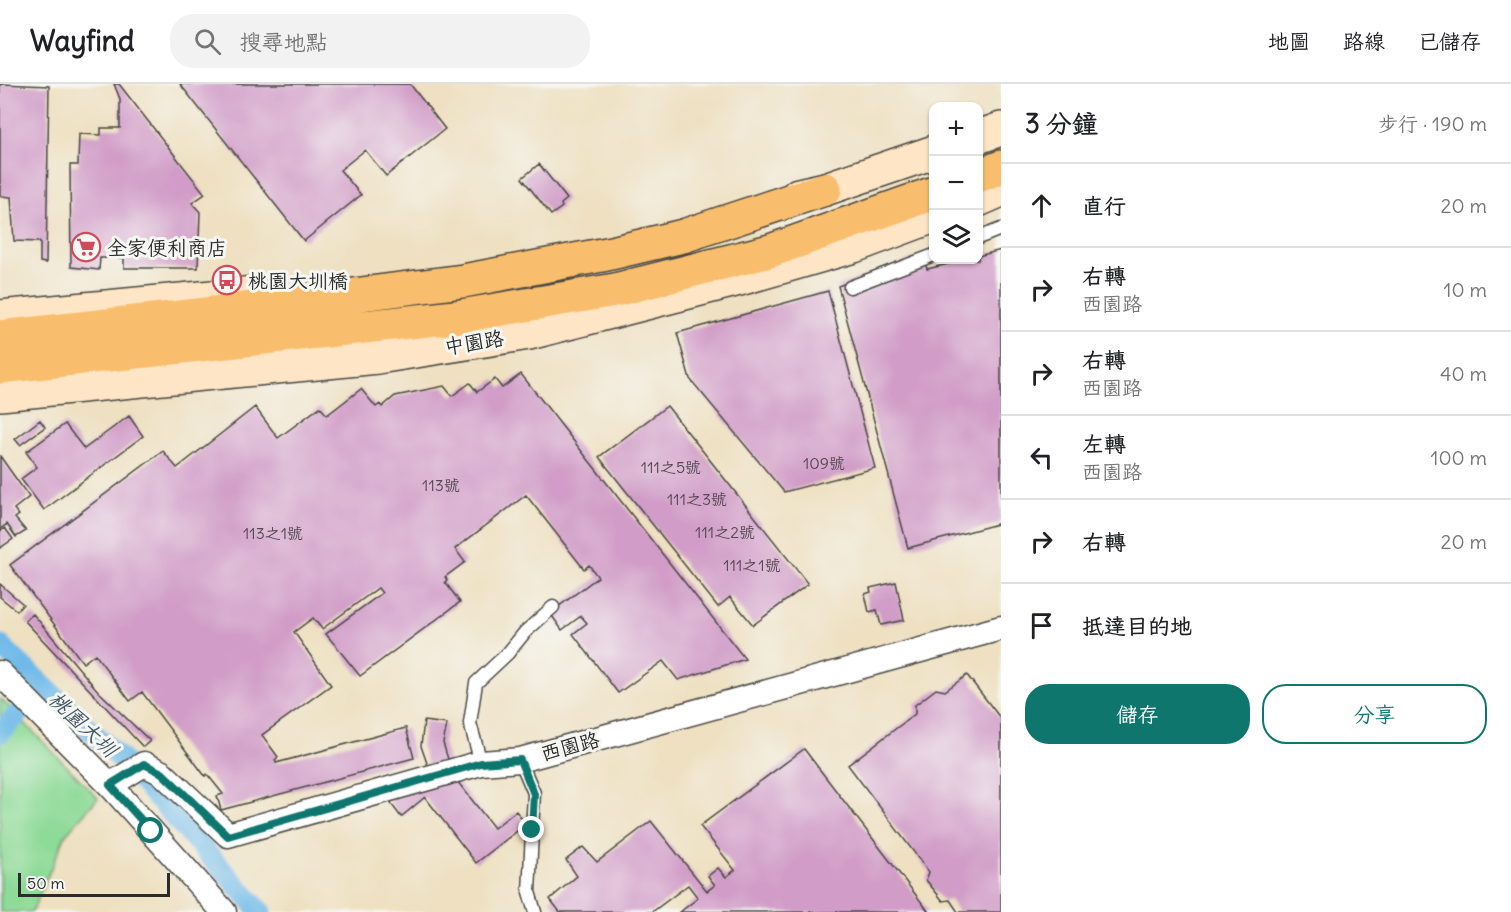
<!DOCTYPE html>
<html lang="zh-TW">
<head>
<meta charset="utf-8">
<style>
	body { margin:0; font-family:Delius,"LXGW WenKai TC",sans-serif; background:#f2f2f2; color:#202124 }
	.controls { position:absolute; right:18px; top:18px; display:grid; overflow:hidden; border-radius:12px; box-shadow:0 2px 4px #0004 }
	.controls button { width:54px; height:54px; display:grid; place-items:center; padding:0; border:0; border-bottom:2px solid #e0e0e0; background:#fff; color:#202124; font:30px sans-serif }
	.scale { position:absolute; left:18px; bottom:15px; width:152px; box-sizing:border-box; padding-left:6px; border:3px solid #2b2b2b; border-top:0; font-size:16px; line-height:21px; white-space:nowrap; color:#2b2b2b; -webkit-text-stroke:4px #f6f6f2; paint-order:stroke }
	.stop { position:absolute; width:18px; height:18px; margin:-14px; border:4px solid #0f766e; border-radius:50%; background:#fff }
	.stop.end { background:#0f766e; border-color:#fff; box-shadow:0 2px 6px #0008 }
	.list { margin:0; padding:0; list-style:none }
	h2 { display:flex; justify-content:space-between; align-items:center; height:78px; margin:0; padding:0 24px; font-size:26px }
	h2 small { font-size:20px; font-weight:400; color:#757577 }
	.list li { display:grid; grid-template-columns:39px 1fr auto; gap:18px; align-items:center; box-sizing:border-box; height:84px; padding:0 24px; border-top:2px solid #e0e0e0 }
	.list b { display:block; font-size:22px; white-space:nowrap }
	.list p { margin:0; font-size:20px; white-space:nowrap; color:#757577 }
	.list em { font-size:20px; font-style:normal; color:#757577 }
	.actions { display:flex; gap:12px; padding:18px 24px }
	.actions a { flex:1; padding:14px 0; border:2px solid #0f766e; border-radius:24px; text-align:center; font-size:21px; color:#0f766e }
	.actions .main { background:#0f766e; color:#fff }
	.icon { flex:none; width:33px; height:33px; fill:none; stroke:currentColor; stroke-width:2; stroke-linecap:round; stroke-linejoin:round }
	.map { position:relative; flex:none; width:1001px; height:828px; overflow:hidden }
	header { display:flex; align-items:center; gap:36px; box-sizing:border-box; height:84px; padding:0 30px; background:#fff; border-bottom:2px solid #e0e0e0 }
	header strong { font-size:28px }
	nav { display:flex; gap:33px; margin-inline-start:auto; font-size:21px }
	.search { width:420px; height:54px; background:#f2f2f2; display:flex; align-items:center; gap:15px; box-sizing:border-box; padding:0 21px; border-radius:24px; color:#757577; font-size:22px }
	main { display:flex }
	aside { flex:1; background:#fff }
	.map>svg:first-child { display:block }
	.green { fill:#8eda97; stroke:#5c8261; stroke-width:1.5 }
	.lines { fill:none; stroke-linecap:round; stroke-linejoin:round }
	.canal { stroke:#70bae9; stroke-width:21 }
	.building { fill:#d19dc8 }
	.service-casing { stroke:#484642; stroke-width:15 }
	.minor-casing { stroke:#484642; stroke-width:27 }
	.secondary-casing { stroke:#484642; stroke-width:36 }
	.motorway-casing { stroke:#484642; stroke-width:36 }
	.service { stroke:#fff; stroke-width:12 }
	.minor { stroke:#fff; stroke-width:24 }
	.secondary { stroke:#fde5c5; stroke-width:33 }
	.motorway { stroke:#f9be6d; stroke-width:33 }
	.route { stroke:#0f766e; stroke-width:8 }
	.labels { text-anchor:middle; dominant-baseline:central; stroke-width:6; stroke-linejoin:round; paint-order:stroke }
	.number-label { font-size:16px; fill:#544852 }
	.poi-label { font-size:20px; fill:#2b2b2b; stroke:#f6f6f2; text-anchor:start }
	.street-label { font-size:20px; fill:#2b2b2b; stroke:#f6f6f2 }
	.water-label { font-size:21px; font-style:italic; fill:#405664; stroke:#f6f6f2 }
</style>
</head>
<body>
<header>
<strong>Wayfind</strong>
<div class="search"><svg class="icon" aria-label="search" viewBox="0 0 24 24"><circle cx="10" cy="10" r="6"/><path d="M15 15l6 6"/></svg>搜尋地點</div>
<nav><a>地圖</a><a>路線</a><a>已儲存</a></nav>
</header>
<main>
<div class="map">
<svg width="1001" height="828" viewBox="0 0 1001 828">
	<rect width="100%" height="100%" fill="#f6f6f2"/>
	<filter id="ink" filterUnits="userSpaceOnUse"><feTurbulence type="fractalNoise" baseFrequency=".0167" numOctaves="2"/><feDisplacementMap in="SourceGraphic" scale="12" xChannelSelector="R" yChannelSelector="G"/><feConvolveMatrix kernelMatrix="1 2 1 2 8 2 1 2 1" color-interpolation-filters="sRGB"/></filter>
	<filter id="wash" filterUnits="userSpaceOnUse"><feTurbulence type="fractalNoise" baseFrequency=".008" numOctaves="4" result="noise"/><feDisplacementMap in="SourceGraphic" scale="24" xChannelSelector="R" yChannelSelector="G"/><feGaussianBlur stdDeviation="1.35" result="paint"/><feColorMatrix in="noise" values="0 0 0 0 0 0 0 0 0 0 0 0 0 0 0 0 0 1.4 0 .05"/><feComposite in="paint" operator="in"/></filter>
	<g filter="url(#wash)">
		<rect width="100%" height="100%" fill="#eee0c1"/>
		<path class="green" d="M0,614l98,100 -32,36 -34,78h-32z"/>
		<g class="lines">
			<path class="canal" d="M0,561l123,116 138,151
				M0,649l39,-42"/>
		</g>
		<g id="blocks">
			<path class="building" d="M0,0l49,2 -3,177 -6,-1v-20l-26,-1 -3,-44 -11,-1z
				M114,0h5l86,110 -13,9 8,9 -2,56h-74v-10h-24l-1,12 -28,-3 -1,-102h8l1,-31 22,1v-7h19v-29z
				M180,0h230l35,45 -59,47 -21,-26 -25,20 21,25 -57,46z
				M539,80l28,35 -6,5 1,3 -11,8 -29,-37z
				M1001,166v273l-93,25 -70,-262 85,-31 4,14 38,-9h13v-4z
				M828,207l47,177 -91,24 -94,-113 -13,-46z
				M521,290l224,285 -67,21 -15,-19 -45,32 -45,-59 14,-11 -6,-7 -19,14 -12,-17 48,-36 -9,-12 -5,4 -58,-74 -71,54 10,13 -20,15 2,3 -2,2 15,20 -100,74 -34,-42 56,-41 -4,-5 -56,41 -9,-11 -19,14 37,53 -69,50 16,22 -3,3 1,3 130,-35 8,30 -193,52 -4,-14 6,-2 -16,-20 -2,2 -63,-84 -12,9 -35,-47 -12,9 -73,-98 153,-114 14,17 78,-61 23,31 42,-31 7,8 34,-26 15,18 4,-3 2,3 13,-11 49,-10 8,10 18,-13 7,9 18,-13 7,9z
				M667,322l141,178 -55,41 -23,-28 -12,10 -119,-150z
				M129,332l14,20 -99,74 -23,-31 16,-12 -11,-15 39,-28 19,25z
				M40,336l5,7 -25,18 -5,-6z
				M0,372l29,41 -15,12 5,6 -4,3 11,13 -10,6 -9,-13 -7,5z
				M5,444l8,11 -13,9v-17z
				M896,498l8,38 -23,5 -4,-15 -8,2 -4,-18 6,-2 -1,-4z
				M0,500l23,20 -6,7 -17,-14z
				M33,530l65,77 52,50 -7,6 -118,-126z
				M967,591l34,44v193h-43l-8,-12 -7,1 -17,-21 3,-8 -81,-107 67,-51v-9l21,-16 9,2z
				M424,637l23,3 -4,19 5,16 -1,5 -18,5 -8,-23z
				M804,665l125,163h-249l18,-14 -10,-13 -36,27h-92l-10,-13 27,-23 -11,-16 17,-13 14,15 54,-41 56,70 8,-6 -7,-9 10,-8 8,9 9,-7 -35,-44z
				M450,688l44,56 22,-17 10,13 -50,39 -51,-66 -24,20 -9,-12 -5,-16z"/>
		</g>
	</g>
	<g filter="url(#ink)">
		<use href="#blocks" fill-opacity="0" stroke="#484642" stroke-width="1.5"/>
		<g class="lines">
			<g class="service-casing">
				<path id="service" d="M978,154l23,-9
					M850,203l84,-32
					M520,676l14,33 -5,99 6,20
					M481,679l-11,-40 6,-40 32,-30 17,-21 28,-25"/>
			</g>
			<g class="minor-casing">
				<path id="minor" d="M0,589l110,112 114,127
					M110,701l34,-21 18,9 66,62 253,-72 39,-3 481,-132"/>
			</g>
			<g class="secondary-casing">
				<path id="secondary" d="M978,53l23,-8
					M798,111l27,-6 109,-37
					M978,116l23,-10
					M0,233l255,-24
					M0,310l378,-37 151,-24 214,-55 111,-32 80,-30"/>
			</g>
			<g class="motorway-casing">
				<path id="motorway" d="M978,92l23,-9
					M0,253l198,-22 265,-34 144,-27 76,-18 142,-47
					M0,283l455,-50 160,-27 155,-39 164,-58"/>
			</g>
			<use href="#service" class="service"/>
			<use href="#minor" class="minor"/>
			<use href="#secondary" class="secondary"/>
			<use href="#motorway" class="motorway"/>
		</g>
	</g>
	<g class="lines" filter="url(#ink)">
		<path class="route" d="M151,747l-41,-46 34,-21 18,9 66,63 253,-73 39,-3 14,34 -2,36"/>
	</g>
	<defs>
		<g id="supermarket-ring" transform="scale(1.5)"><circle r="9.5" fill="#f6f6f2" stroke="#d1495b" stroke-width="1.5"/><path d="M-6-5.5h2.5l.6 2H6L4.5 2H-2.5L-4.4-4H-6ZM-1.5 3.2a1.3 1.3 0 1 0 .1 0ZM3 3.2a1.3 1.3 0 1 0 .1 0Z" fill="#d1495b"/></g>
		<g id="bus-ring" transform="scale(1.5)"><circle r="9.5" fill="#f6f6f2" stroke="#d1495b" stroke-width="1.5"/><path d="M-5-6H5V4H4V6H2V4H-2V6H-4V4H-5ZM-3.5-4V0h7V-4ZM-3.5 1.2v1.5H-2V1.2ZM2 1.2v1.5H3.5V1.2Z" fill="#d1495b"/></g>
	</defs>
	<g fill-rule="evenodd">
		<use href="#supermarket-ring" x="86" y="163"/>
		<use href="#bus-ring" x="227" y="196"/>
	</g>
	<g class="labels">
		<g class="number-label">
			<text x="824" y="379">109號</text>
			<text x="671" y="383">111之5號</text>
			<text x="441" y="401">113號</text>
			<text x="697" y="415">111之3號</text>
			<text x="725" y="448">111之2號</text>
			<text x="273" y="449">113之1號</text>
			<text x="752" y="481">111之1號</text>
		</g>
		<g class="poi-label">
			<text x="107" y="163">全家便利商店</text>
			<text x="248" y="196">桃園大圳橋</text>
		</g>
		<g class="street-label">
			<text transform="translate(474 258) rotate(-9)">中園路</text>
			<text transform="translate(570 662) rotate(-15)">西園路</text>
		</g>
		<g class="water-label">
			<text transform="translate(83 640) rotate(43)">桃園大圳</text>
		</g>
	</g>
</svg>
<div class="controls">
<button>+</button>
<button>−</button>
<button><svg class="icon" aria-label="layers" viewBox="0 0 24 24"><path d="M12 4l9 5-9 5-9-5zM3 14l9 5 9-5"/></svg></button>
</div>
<div class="scale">50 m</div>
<div class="stop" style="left:151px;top:747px"></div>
<div class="stop end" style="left:532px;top:746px"></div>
</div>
<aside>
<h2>3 分鐘<small>步行 · 190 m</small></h2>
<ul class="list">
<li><svg class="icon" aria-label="ahead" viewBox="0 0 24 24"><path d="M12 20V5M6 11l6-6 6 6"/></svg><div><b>直行</b></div><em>20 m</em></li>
<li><svg class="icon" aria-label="right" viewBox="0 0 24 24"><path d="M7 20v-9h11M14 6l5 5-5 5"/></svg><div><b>右轉</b><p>西園路</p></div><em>10 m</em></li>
<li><svg class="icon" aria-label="right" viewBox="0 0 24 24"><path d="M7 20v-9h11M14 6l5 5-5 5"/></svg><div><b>右轉</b><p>西園路</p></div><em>40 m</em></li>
<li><svg class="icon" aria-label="left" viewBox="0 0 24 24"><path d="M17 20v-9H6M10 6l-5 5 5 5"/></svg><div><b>左轉</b><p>西園路</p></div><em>100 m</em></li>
<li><svg class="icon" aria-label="right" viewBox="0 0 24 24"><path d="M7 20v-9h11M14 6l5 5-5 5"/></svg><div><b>右轉</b></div><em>20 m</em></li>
<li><svg class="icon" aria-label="arrive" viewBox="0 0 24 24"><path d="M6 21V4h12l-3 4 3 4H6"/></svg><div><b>抵達目的地</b></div></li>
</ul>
<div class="actions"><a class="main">儲存</a><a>分享</a></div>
</aside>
</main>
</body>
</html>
